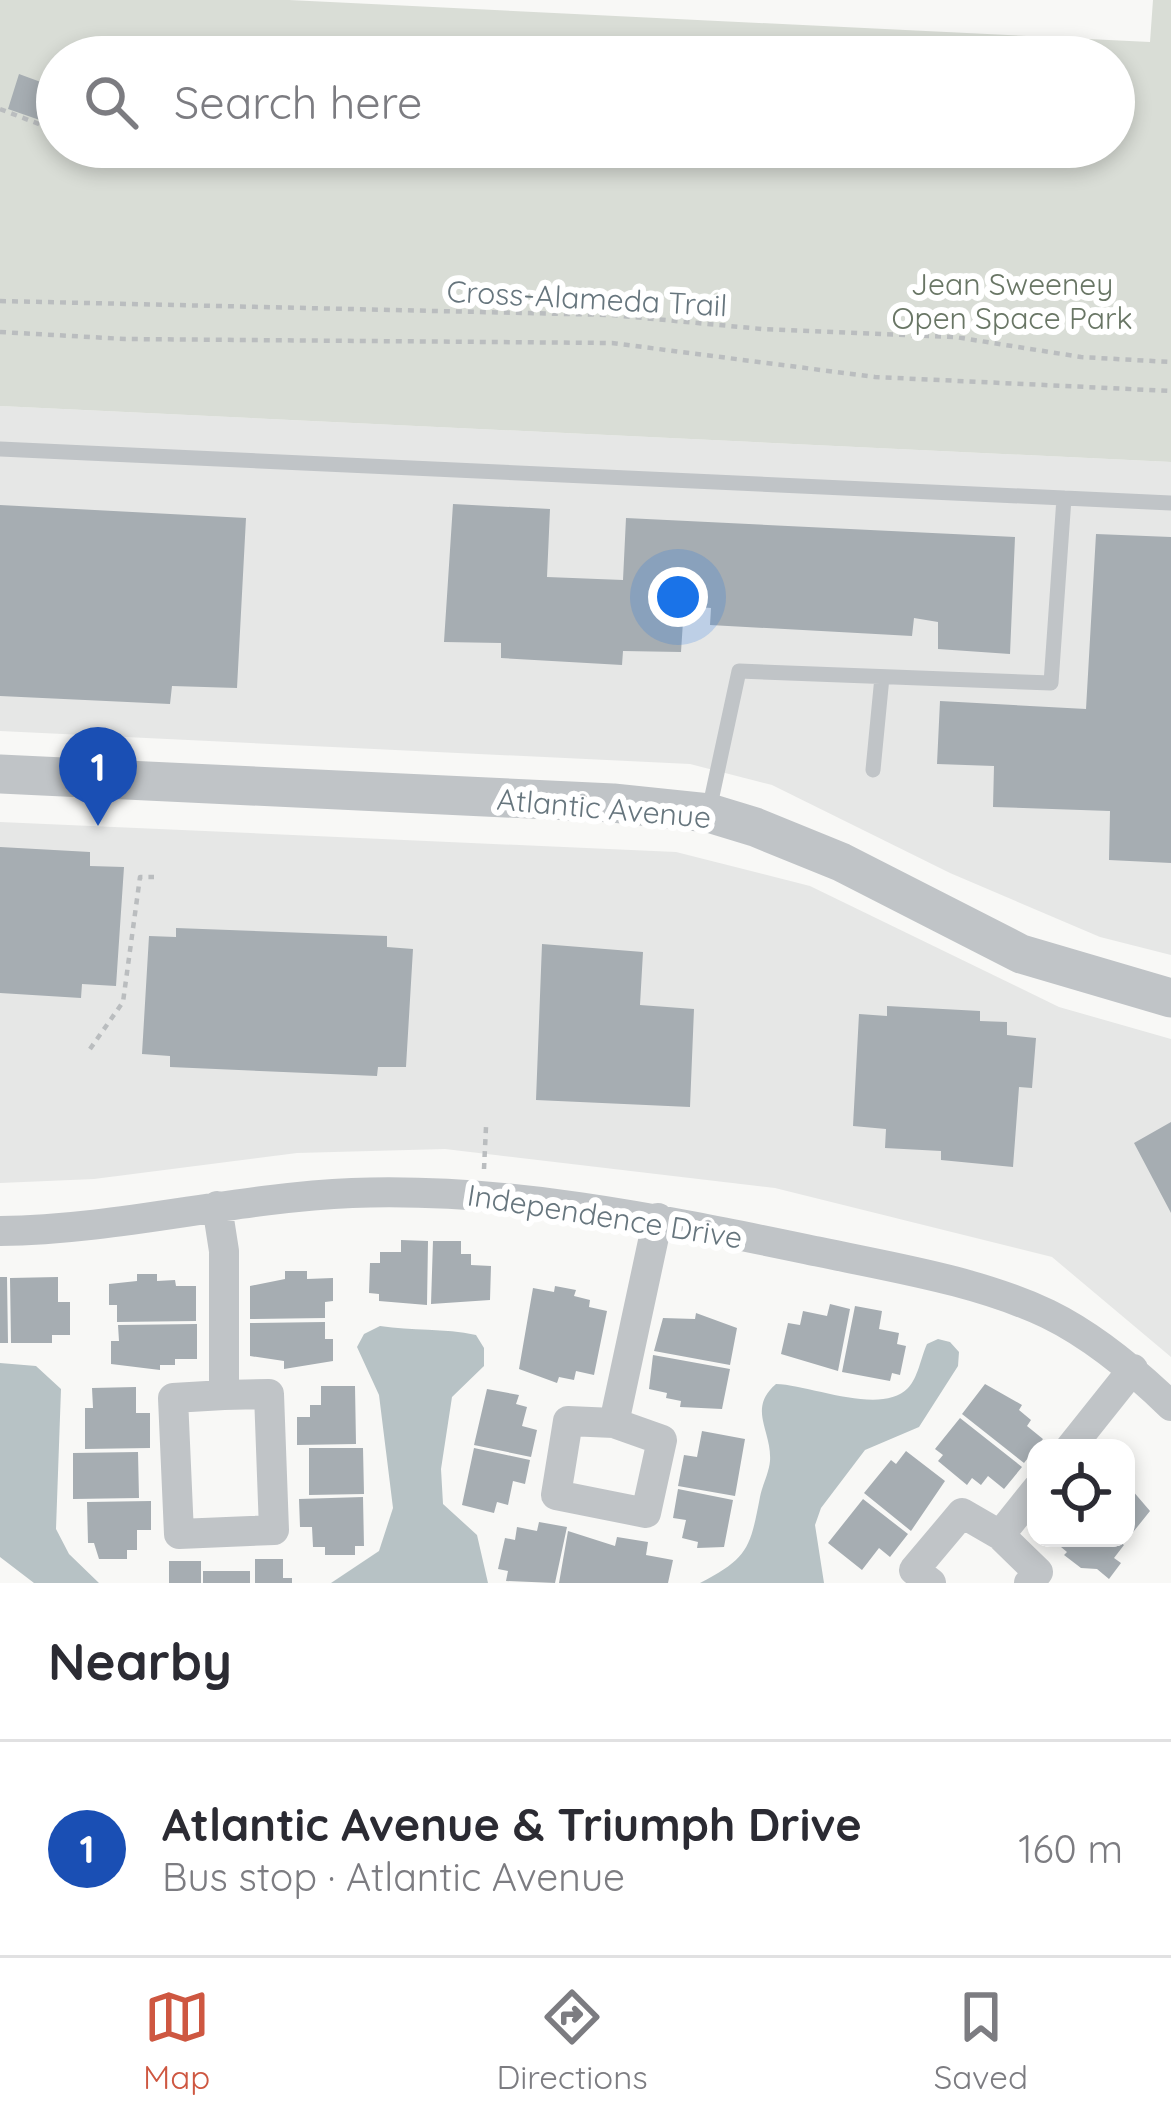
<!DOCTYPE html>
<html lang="en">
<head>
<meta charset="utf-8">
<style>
	body { margin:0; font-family:Quicksand,sans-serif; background:#f2f2f3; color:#2b2b33 }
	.controls { position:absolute; right:36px; bottom:36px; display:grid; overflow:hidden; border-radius:24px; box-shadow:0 6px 18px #0003 }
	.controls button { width:108px; height:108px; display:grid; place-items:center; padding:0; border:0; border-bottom:3px solid #e1e1e2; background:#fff; color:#2b2b33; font:60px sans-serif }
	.you { position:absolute; left:678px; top:597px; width:42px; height:42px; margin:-30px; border:9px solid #fff; border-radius:50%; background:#1a73e8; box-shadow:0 0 0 18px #1a73e833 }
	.badge { display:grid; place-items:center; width:78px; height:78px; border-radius:50%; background:#ce5741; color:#fff; font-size:39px; font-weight:700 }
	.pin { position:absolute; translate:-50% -99px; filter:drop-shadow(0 3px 6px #0008) }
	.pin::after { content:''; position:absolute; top:63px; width:42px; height:36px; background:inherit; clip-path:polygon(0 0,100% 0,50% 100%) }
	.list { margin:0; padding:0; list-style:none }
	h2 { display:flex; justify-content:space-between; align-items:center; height:156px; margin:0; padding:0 48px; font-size:51px }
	h2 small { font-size:39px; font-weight:400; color:#7c7c81 }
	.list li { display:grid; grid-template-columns:78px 1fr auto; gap:36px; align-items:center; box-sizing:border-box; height:216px; padding:0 48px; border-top:3px solid #e1e1e2 }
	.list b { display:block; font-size:45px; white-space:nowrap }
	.list p { margin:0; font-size:39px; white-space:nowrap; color:#7c7c81 }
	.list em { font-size:39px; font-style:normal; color:#7c7c81 }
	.icon { flex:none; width:66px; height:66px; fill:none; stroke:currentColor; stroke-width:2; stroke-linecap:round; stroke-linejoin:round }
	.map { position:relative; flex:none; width:1171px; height:1583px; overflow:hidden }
	.search { position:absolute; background:#fff; box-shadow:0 6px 18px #0003; left:36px; right:36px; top:36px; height:132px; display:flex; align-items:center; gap:30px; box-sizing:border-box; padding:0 42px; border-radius:66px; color:#7c7c81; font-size:45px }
	.sheet { height:372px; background:#fff }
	nav { display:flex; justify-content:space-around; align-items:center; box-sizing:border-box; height:168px; border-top:3px solid #e1e1e2; background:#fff; font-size:33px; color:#7c7c81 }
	nav a { display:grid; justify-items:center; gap:6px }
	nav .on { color:#ce5741 }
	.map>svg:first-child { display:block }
	.built { fill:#e6e7e6 }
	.green { fill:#d9ddd6; fill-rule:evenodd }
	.water { fill:#b7c2c5 }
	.building { fill:#a6adb2 }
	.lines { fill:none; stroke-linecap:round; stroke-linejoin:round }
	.path { stroke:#babdbf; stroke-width:4.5; stroke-dasharray:6 6; stroke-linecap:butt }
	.service { stroke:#c0c4c7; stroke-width:15 }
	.minor { stroke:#c0c4c7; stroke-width:30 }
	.tertiary { stroke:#c0c4c7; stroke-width:39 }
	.labels { text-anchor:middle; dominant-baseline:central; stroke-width:12; stroke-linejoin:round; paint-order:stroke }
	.park-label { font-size:30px; fill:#697665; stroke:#fff }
	.street-label { font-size:30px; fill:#66757d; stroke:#fff }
</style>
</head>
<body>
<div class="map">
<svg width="1171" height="1583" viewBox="0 0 1171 1583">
	<rect width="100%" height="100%" fill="#f8f8f6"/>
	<path class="built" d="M0,406l1171,56v493l-71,-18 -150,-64 -178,-88 -82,-21 -690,-33z
		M0,822l676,30 134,34 249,121 112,32v318l-119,-100 -277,-69 -330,-39 -148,4 -203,26 -94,4z"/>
	<path class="green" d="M0,0h289l861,42 3,-42h18v462l-1171,-56zM57,57h1057v90h-1057z"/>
	<path class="water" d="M380,1326c32,5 64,2 96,9l8,13v18l-32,31 -11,72 2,35 34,31 11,48h-157l48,-32 14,-43 -14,-113 -22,-48 7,-13z
		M938,1339l12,3 9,10 -1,14 -39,61 -54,23 -44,58 -6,17 9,58h-124c48,-25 50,-34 60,-86 2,-11 9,-24 10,-36 2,-31 -23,-52 6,-77 35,1 105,32 132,4 10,-10 13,-31 19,-44z
		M0,1363l36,3 25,23 -5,140 13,25 30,29h-65l-34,-26z"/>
	<path class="building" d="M19,74l38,14v38l-49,-17z
		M453,504l97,5 -3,68 76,3 3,-62 389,19 -5,117 -72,-5v-27l-24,-4 -2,18 -202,-11 1,-17 -27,-2 -3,46 -58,-1 -1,14 -121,-7v-15l-57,-1z
		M0,505l246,13 -9,170 -65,-2 -2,18 -170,-8z
		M1096,534l75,3v326l-62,-3 1,-49 -117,-4 1,-41 -57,-2 3,-63 146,8z
		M0,847l90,5v14l34,1 -8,119 -34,-2 -1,14 -81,-5z
		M176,928l211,8v11l26,2 -7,118h-28l-1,9 -207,-9v-11l-28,-2 7,-118 27,1z
		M542,944l101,8 -3,53 54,4 -4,98 -154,-7z
		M887,1006l93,5v10l27,1v13l29,3 -4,50 -13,-1 -6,80 -72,-7v-9l-56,-3 1,-19 -33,-3 6,-112 28,2z
		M1171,1122v91l-37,-70z
		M401,1240l27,1 -1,64 -48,-4v-7l-10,-1 1,-30h10v-11h21z
		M433,1241h28v13h10v11l20,1 -1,34 -59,4z
		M285,1271h22v8l26,-1v23l-8,1v16l-75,1v-33l35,-7z
		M137,1274h20v7l18,-1 1,6h20v35l-79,1v-17h-8v-21l28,-3z
		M0,1277h7l1,66h-8z
		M58,1277v25h12v33h-18v8h-41l-1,-65z
		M555,1286l21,4 -2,6 16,4 -1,7 18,4 -13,64 -18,-4 -2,9 -15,-3 -2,6 -38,-14 14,-81 21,4z
		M830,1304l20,5 -12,62 -57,-17 7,-31 12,2 3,-14 24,5z
		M855,1306l27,5 -3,18 20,4 -2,11 9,2 -6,29 -8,-2 -2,8 -48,-9z
		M696,1313l41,15 -7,37 -76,-14 9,-33 32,1z
		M325,1322v17h8v22l-49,8v-8l-34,-5v-33z
		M197,1324v35h-22v6h-15v5l-49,-6v-23h8l-1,-16z
		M653,1355l77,14 -8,40 -42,-2 1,-6 -15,-3 1,-5 -18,-4z
		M985,1384l37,21 -3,5 12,10 -4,6 16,13 -19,24 -62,-49z
		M321,1386h34l1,58 -59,1v-28h13v-12h11z
		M136,1387v26h14v35l-65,1v-41h8l-1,-20z
		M487,1389l32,6 -3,9 11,3 -5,19 15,4 -6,27 -57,-12z
		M960,1418l62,49 -18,22 -16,-13 -7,9 -9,-7 -5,7 -29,-24 5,-6 -8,-6z
		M702,1431l43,8 -10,57 -57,-10 6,-31 13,2z
		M309,1448h54l1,46 -55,1z
		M474,1448l56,12 -5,24 -12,-3 -5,24 -11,-3 -3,11 -32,-8z
		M906,1451l39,30 -34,50 -47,-38 27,-33 5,4z
		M138,1452l1,46 -66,1v-46z
		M1126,1483l24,28 -24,30z
		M678,1489l55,11 -9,47 -27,1 1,-6 -16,-4 4,-18 -13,-2z
		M363,1497l1,49h-9v9h-30v-8h-12l-1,-20h-12l-1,-28z
		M863,1499l45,35 -18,23 -11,-9 -17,22 -34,-27z
		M151,1501v29h-14v20h-10v9h-28l-5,-16h-6l-1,-41z
		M539,1522l28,5 -12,56 -49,-2 2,-10 -10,-2 7,-31 10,2 2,-13 20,4z
		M568,1531l47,15 2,-9 31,5 -2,13 27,5 -5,23h-109z
		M1058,1538h57l9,7 -10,13 7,5 -12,16 -12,-10 -16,-1 -17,-13 3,-3 -12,-10z
		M255,1559h28v19h9v5h-37z
		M169,1561h32v22h-32z
		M203,1571h47v12h-47z"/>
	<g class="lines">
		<path class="path" d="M0,109l57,22
			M0,301l611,14 151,14 193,8 126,20 90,5
			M0,332l125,7 487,4 263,34 296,14
			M90,1049l33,-47 17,-125h14
			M484,1169l2,-42"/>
		<path class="service" d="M0,449l1171,54
			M873,770l9,-93
			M709,810l30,-139 312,12 13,-185"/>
		<path class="minor" d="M217,1206l7,45v144l-51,3 6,136 95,-4 -5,-136 -45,1
			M0,1231c118,-1 234,-33 352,-38 159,-6 313,27 468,59 75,16 158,29 228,62 45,22 87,57 123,92
			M614,1423l48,17 -16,73 -90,-18 12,-74 46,2 44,-205
			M1070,1448l63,-79
			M1000,1535l36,-45
			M931,1583l-17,-13 48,-57 38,22 38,37 -9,11"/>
		<path class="tertiary" d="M0,774l613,29 96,10 46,14 86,35 180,92 150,44"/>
	</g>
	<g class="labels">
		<g class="park-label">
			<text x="1012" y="284">Jean Sweeney<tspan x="1012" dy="34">Open Space Park</tspan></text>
		</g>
		<g class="street-label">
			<text transform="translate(587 298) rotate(3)">Cross-Alameda Trail</text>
			<text transform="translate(604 808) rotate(5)">Atlantic Avenue</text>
			<text transform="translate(605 1216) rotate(9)">Independence Drive</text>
		</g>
	</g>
</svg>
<div class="controls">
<button><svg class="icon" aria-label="locate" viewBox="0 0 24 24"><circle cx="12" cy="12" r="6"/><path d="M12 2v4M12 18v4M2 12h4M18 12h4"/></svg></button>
</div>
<div class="you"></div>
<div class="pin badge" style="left:98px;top:826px;background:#1a4fb4">1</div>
<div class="search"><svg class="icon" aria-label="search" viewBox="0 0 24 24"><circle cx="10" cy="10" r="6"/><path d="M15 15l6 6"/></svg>Search here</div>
</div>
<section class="sheet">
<h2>Nearby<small></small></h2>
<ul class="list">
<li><span class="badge" style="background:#1a4fb4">1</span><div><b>Atlantic Avenue &amp; Triumph Drive</b><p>Bus stop · Atlantic Avenue</p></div><em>160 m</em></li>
</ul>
</section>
<nav>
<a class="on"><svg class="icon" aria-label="map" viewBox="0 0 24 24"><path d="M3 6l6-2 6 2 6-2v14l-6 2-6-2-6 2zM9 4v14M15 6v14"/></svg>Map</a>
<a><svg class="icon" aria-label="directions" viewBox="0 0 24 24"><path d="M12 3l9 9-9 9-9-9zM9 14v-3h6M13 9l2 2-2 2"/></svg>Directions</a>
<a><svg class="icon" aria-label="saved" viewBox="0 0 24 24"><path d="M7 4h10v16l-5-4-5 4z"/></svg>Saved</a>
</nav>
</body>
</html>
